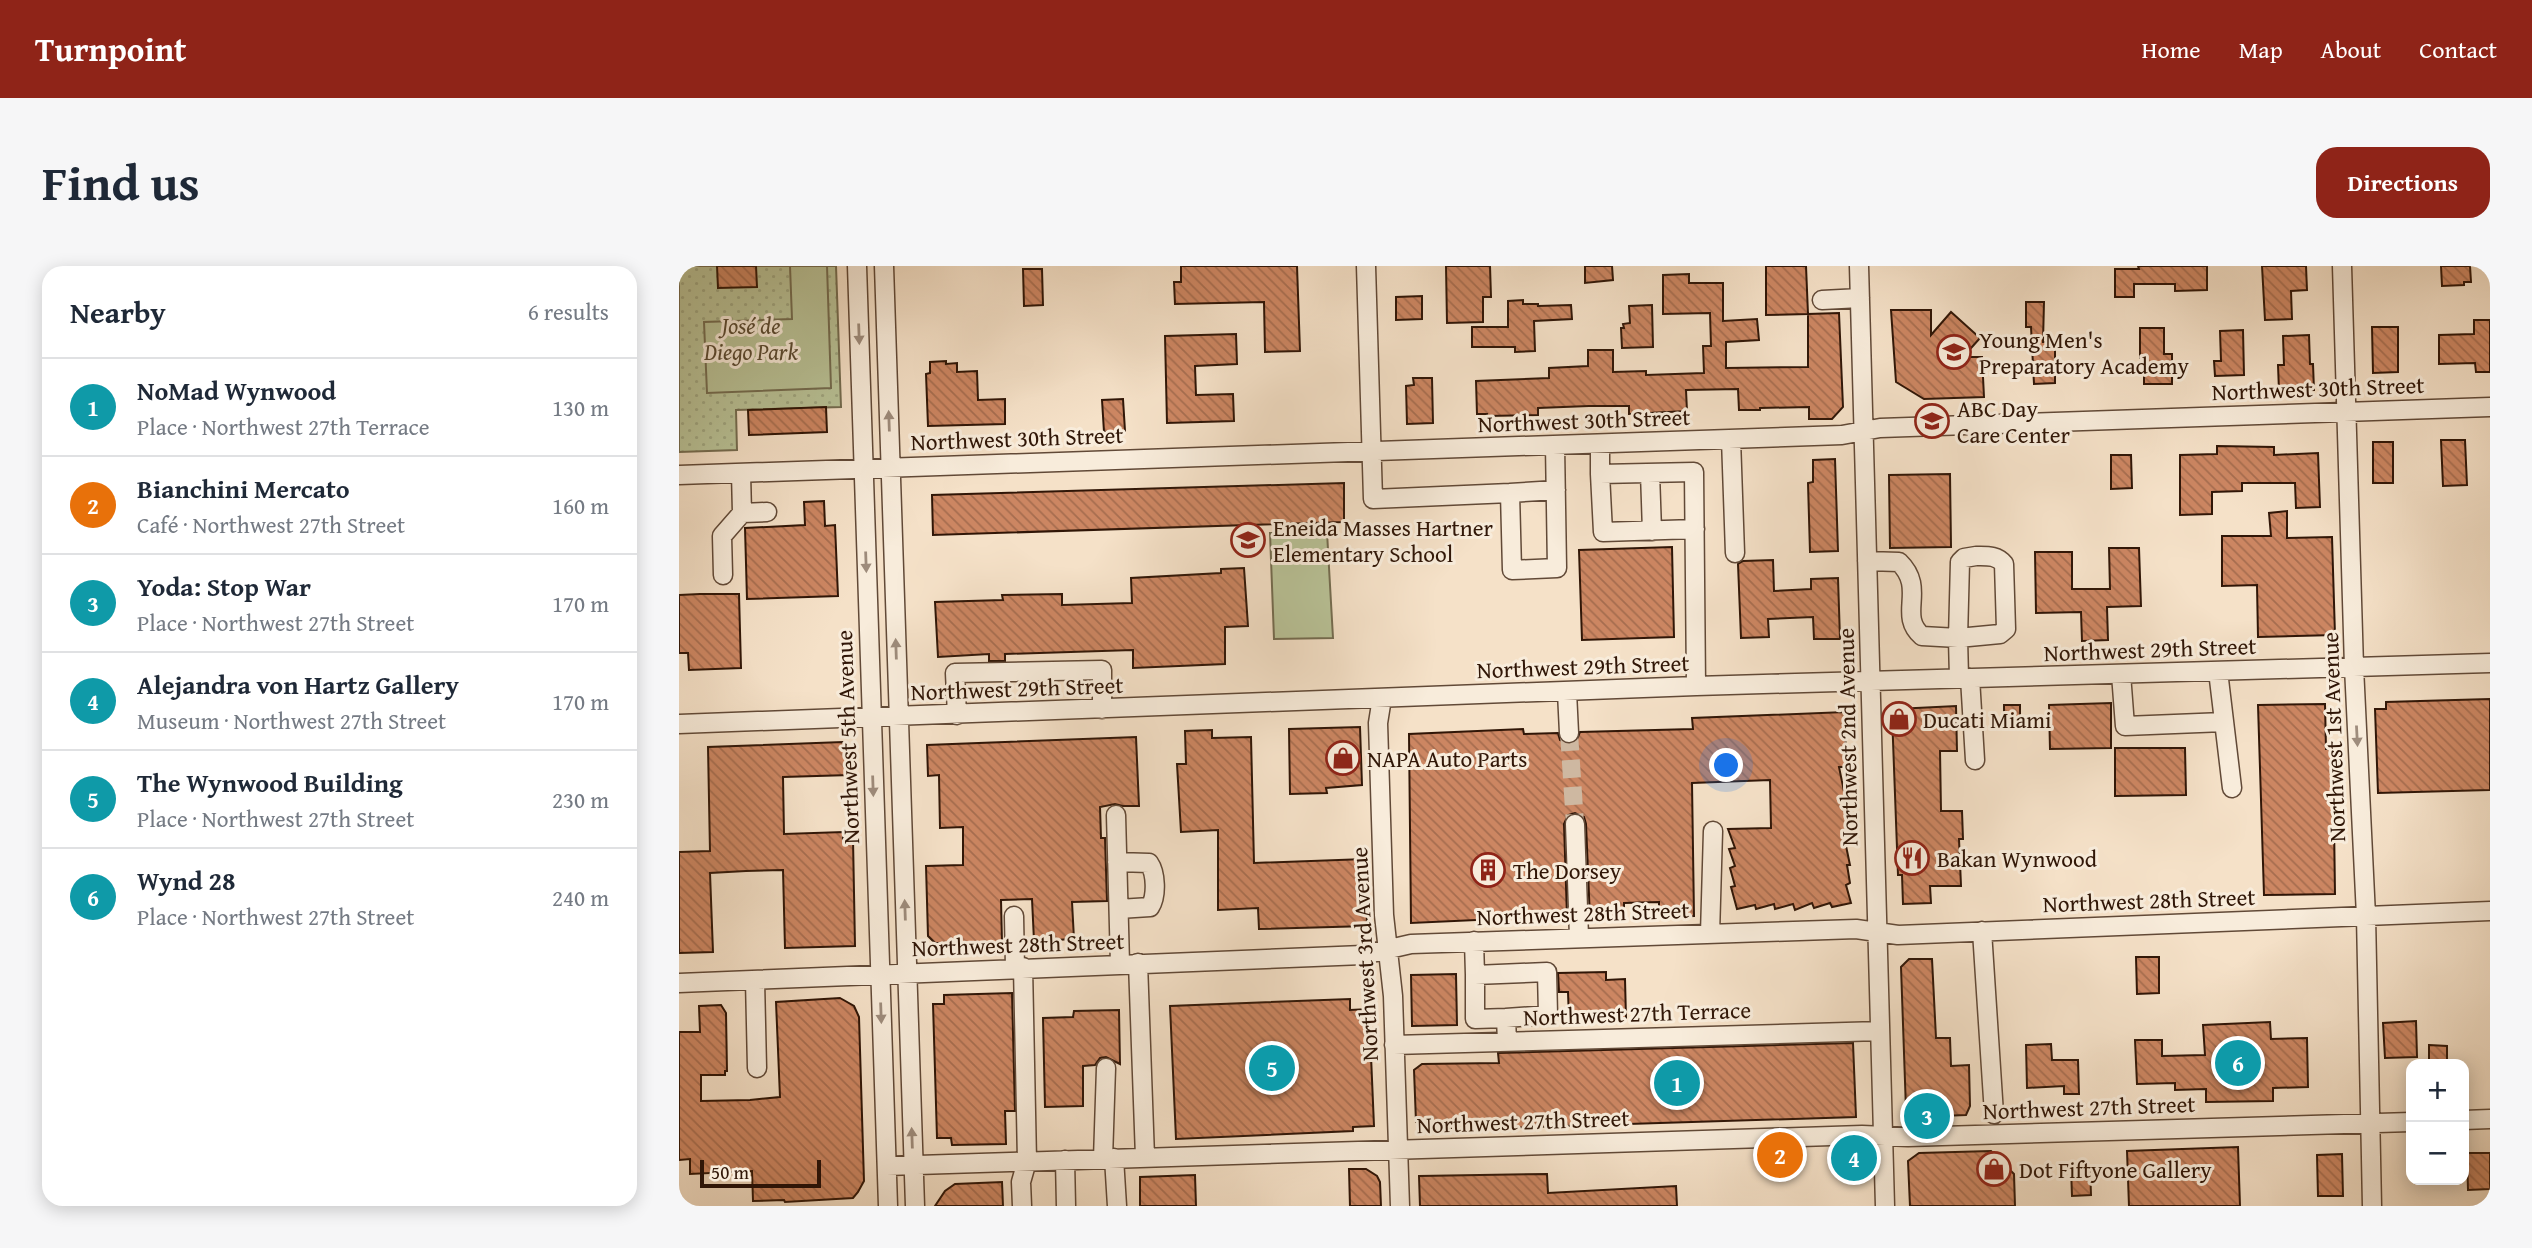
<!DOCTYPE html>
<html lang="en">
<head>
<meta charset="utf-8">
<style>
	body { margin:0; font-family:"Gentium Book Plus",serif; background:#f6f6f7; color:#1f2937 }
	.controls { position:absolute; right:21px; bottom:21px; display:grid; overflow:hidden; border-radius:14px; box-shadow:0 4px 18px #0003 }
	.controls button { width:63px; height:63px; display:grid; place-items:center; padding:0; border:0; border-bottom:2px solid #e0e1e3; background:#fff; color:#1f2937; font:35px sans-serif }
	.scale { position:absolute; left:21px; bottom:18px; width:121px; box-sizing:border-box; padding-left:7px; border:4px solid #301607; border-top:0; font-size:19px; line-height:24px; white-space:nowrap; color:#301607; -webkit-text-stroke:5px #f8ecdb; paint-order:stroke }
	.you { position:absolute; left:1048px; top:500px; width:24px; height:24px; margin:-18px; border:5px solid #fff; border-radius:50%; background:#1a73e8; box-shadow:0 0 0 10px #1a73e833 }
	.badge { display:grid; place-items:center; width:46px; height:46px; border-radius:50%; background:#8f2418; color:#fff; font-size:23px; font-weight:700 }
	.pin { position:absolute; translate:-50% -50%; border:4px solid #fff; box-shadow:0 2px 7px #0006 }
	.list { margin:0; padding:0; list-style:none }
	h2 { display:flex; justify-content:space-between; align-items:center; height:91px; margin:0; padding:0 28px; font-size:30px }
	h2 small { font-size:23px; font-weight:400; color:#747a83 }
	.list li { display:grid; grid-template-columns:46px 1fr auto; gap:21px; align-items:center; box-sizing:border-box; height:98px; padding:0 28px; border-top:2px solid #e0e1e3 }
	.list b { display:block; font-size:26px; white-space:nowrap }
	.list p { margin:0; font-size:23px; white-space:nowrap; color:#747a83 }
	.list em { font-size:23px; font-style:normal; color:#747a83 }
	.map { position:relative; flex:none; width:1811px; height:940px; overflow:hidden; border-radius:21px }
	header { display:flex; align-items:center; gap:42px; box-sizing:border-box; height:98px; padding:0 35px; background:#8f2418; color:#fff }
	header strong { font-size:33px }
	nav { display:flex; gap:38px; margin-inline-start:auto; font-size:24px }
	.intro { display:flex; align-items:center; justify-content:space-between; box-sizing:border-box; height:168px; padding:0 42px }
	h1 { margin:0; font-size:49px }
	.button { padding:18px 32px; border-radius:21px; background:#8f2418; color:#fff; font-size:24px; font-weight:700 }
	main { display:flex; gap:42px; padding:0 42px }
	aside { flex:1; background:#fff; border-radius:21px; box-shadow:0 4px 18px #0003 }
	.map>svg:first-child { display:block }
	.park { fill:url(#park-dots); stroke:#746c50; stroke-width:2 }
	.garden { fill:#b9c398; stroke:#746c50; stroke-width:2 }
	.building { fill:url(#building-back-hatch); stroke:#301607; stroke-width:2 }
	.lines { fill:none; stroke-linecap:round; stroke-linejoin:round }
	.minor-tunnel { stroke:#ceb8a1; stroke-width:18; stroke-dasharray:18 9; stroke-linecap:butt }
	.minor-casing { stroke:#614937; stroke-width:21 }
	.minor { stroke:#f8ecdb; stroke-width:18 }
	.oneway { fill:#9e8c7c }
	.labels { text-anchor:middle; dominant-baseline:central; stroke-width:6; stroke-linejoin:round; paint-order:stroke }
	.park-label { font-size:23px; font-style:italic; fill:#594a32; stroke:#f8ecdb }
	.poi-label { font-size:23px; fill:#301607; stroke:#f8ecdb; text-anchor:start }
	.street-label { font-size:23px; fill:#301607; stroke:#f8ecdb }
</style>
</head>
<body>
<header>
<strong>Turnpoint</strong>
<nav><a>Home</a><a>Map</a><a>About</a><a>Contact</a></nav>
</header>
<div class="intro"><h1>Find us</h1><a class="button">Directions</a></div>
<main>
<aside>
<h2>Nearby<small>6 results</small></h2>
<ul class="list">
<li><span class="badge" style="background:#0f9aa8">1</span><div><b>NoMad Wynwood</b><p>Place · Northwest 27th Terrace</p></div><em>130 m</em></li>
<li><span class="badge" style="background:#e8710a">2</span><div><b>Bianchini Mercato</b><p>Café · Northwest 27th Street</p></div><em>160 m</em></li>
<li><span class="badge" style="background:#0f9aa8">3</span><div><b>Yoda: Stop War</b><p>Place · Northwest 27th Street</p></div><em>170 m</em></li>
<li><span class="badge" style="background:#0f9aa8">4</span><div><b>Alejandra von Hartz Gallery</b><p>Museum · Northwest 27th Street</p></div><em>170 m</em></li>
<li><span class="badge" style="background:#0f9aa8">5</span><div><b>The Wynwood Building</b><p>Place · Northwest 27th Street</p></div><em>230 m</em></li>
<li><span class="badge" style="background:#0f9aa8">6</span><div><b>Wynd 28</b><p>Place · Northwest 27th Street</p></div><em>240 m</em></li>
</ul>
</aside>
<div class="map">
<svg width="1811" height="940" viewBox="0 0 1811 940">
	<defs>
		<pattern id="park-dots" width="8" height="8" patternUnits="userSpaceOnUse" patternTransform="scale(1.75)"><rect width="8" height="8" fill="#b9c398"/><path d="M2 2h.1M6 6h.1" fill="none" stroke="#9fa782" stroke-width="1.8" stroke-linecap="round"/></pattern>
		<pattern id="building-back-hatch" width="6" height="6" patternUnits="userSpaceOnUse" patternTransform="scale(1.75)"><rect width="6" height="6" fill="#cc8662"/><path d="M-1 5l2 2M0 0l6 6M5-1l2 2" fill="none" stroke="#a66d4f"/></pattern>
	</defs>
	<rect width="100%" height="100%" fill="#f5e1c8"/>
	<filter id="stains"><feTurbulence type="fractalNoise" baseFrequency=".00286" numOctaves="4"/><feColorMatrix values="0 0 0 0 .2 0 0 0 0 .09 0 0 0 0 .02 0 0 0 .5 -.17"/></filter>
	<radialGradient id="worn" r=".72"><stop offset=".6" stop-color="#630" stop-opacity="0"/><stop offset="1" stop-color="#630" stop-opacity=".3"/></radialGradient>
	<path class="park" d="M0,0h157l5,141 -105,3 1,40 -58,2z"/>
	<path class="garden" d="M111,0h37l4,122 -124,5 -3,-71 88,-3z
		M648,266l6,106 -59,1 -4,-106z"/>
	<path class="building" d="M38,0h39l1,21 -39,1z
		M502,0h116l3,85 -35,1 -1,-50 -89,2 -1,-22h7z
		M767,0h44l1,31h-8v25l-36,1z
		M906,0h27l1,14 -28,3z
		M1087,0h40l2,48 -42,1z
		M1459,0h69v24l-32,1v-7h-41v13h-19v-28h24z
		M1583,0h44l1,24 -16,1 1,28 -27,1z
		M1762,0h29l1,16h-7v3l-22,1z
		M344,3h19l1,36 -19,1z
		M1010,8v9h34v38l34,-2 2,21 -33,2v26l82,-1v-53l31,-1 4,94 -11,12h-23v-12l-49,1v2h-21l-1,-21 -52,1 1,21 -58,3v-8h-40l-51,2v7l-51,1v-2h-10l-1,-33 73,-3v-10l39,-2v-16h25v22l33,-1v4l58,-2 -1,-27h8l-1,-33 -47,1v-39z
		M743,30v23l-26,1v-23z
		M844,34v4h15v2l33,-1 1,14 -38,2 1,30 -20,1v-5h-43v-20h36v-26z
		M1347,36h18l-1,40h12v41l-21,1 -3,-57h-5z
		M973,39l1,42 -31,1 -1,-20h3l-1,-4 7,-1 -1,-17z
		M1212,44h40v25l20,-23 29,26 -17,19h19l2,40 -60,2 -28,-17z
		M1795,54h16v52h-14l-1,-9 -36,1v-29l35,-1z
		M1693,61h26v45l-25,1z
		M1461,62h24v26h8v30h-28v-26h-4z
		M1564,64l1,45 -29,1 -1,-15h7l-1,-30z
		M557,68l1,30 -42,2 1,29 37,-1 1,27 -67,2 -2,-87z
		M1630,69l1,29h3l1,26 -35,1 -1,-26h6l-1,-29z
		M267,95v3l11,-1v9l20,-1 1,29 27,-1v25l-77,2 -2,-52 4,-1v-11z
		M734,112h19l1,45 -26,1 -1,-38 8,-1z
		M444,133l2,32 -21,1 -2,-32z
		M147,141l1,25 -78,3 -1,-25z
		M1762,174h24l2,45 -24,1z
		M1694,176h20v41h-20z
		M1538,180l57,1v8l44,-2 2,54 -24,1 -1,-25h-53v8l-30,1v22l-32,1v-60l37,-1z
		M1432,189h20l1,33 -21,1z
		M1156,193l3,92 -28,1 -2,-69 5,-1v-22z
		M1271,208l1,73 -61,1 -1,-73z
		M665,217v39l-411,13 -1,-40z
		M145,235l1,25 10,-1 3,71 -91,3 -2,-71 60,-3 -1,-23z
		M1608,245v27l45,-1 3,98 -77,2 -1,-52 -35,1v-50h49l-2,-23z
		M993,281l2,90 -92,3 -3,-90z
		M1430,282h30l2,58 -34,1 1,33 -26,1 -1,-29 -45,1 -1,-61h37v37h38z
		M1094,294l1,31 37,-2v-10l27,-1 2,61h-26l-1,-22 -45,2 1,18 -28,1 -3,-74 5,-3z
		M565,302l4,58 -23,1v37l-92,4v-18l-128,4v7h-16v-7l-51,3 -3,-55 68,-2 -1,-5 60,-1v11l70,-2 -1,-25 90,-5v-4z
		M21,328h39l2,74 -52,2 -1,-17h-9v-58z
		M1811,433v91l-112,3 -3,-84h11v-7z
		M1432,437v45l-61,1 -1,-44z
		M1646,438l1,45h7l2,145 -71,1 -6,-190z
		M1325,439h16v21l-16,1z
		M1277,440l1,45h-17l1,60h21l1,28h-4l2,47h-31l1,17 -28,1 -1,-29h-4l-6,-161 4,-5z
		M1166,446l1,55h-7l8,39 -2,1 4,18 -3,1 3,20h-3l4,19h-3l3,18 -4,2 5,18 -19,4 -2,-4 -16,5 -2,-5 -17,7 -2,-6 -18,5 -1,-5 -18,5 -1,-4 -18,4 -6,-22 4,-1 -5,-18 5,-2 -6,-17 6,-1 -7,-19 43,-1 -1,-48 -78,3 2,133 -35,1v-15l-35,1v15l-34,1 -4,-95 -2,-7 -9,-4 -7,2 -4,9 3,92 -156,7 -2,-189 114,-5 1,5 34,-1 2,7 9,4 7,-2 4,-10 113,-3 -1,-11z
		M681,461l2,58 -36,3 1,5 -37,1 -1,-65z
		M533,464v8l39,-1 3,126 111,-4 2,67 -108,3 -1,-21 -40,2v-80l-37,2 -4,-68h9l-1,-33z
		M457,471l3,69h-16l-8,-2 -15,3 1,31h4l2,63 -35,1 2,37 -40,2 -2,-42 -31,1 1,42 -67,1 -7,-7 -2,-70 37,-1v-38l-23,1 -1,-53 -11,1 -1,-31z
		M164,476l7,7v26l-67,2 1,57 59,-2v7h10l2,107 -70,2 -2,-78 -37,1 -36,2 3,79 -34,1v-101l31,-1 -2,-104z
		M1436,482h70l1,47 -71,1z
		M1457,691h23v36l-22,1z
		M1230,693h23l4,79h14l1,28 18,-1 1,41 -4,9 -52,2 -8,-7 -5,-143z
		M927,706v8l19,-1 1,39 -57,2 -1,-28h-9l-1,-19z
		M777,708l1,51 -45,1 -1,-51z
		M333,727l3,118h-10l1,33 -54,1 -1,-7h-14l-4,-134h11v-9z
		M161,732l14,8 5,11 5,164 -6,11 -5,6 -68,4 -1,-2 -31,1 -1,-30 -62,3v-15l-11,1v-128h21l-1,-26 22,-1 5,8 1,58h-2v4h-24v26l49,-1 30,-3 -4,-95z
		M671,733v11l19,-1 5,117 -21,1v4l-177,8 -6,-133z
		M440,744l1,54 -14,-7 -6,1 -5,7 -12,1v40l-38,1 -2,-89 30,-1 1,-6z
		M1737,755l1,36 -32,1 -2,-35z
		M1591,756l1,17 36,-1 1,49 -35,1v13l-67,1v-13l-31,1v-7l-38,1 -2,-44h27v16l43,-1 -2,-30z
		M1174,777l3,74 -356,11h-74l-10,-6 -2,-52 8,-6 77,-1 -1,-10z
		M1372,778l1,16h26l1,34h-15v-8l-37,2 -1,-43z
		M1750,779l18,1v18h-18z
		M1559,881l2,59h-111l-2,-55z
		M1312,885l23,23 1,32h-105l-2,-45 11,-8z
		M1788,887h23v36l-22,1z
		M1663,888l1,42h-25l-1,-41z
		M1411,901l1,28 -19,1 -1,-28z
		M670,903h17l11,7 3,6 1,24h-31z
		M868,908l1,19 128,-7 1,20h-257l-1,-30z
		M516,909l1,31h-56v-29z
		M323,916l1,24h-68l10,-15 10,-7z"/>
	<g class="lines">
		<path class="minor-tunnel" d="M890,467l6,91"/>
		<g class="minor-casing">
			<path id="minor" d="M178,0l31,940
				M205,0l31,940
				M687,0l7,233 137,-6 2,77 45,-2 -2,-123
				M1180,0l26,940
				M1663,0l12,401 12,249 6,290
				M1143,34l38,-2
				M1052,173l4,114
				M921,178v30l94,-2 2,214
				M971,207l2,58
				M921,208l3,58 92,-3
				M0,209l1163,-40 38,-7 610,-21
				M831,227l46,-3
				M63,247l25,-1
				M1297,290c11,0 21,-1 28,8l2,65 -6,5 -42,4 2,-76 4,-4z
				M1188,295l32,1c28,27 -2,53 23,74l36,2 1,40
				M44,309l-1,-39 20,-23 -1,-40
				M1539,405l14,117
				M1442,408l4,52 99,-4
				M1291,412l5,82
				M888,426l2,41
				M703,432l-4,25 6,192 9,81 7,210
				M278,449l-2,-42 147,-3v39
				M0,458l1017,-38 794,-23
				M437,549l4,149
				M896,558l4,113
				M438,596l32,1c7,10 8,33 1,44l-31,2
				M335,650l1,52
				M1303,665l12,183
				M1031,668l3,-103
				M795,675l1,34 72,-3 1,43 -42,3 1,24
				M459,697l7,194
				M796,709v44l31,-1
				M76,714l2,88
				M0,717l684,-28 48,-11 445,-15 42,6 592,-24
				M715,779l486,-14
				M1785,854l26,-1
				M435,892l3,48
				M424,893l3,-91
				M386,894l1,46
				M208,900l975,-31 46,2 503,-15
				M343,940l-1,-24 6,-21 -4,-194"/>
		</g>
		<use href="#minor" class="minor"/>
	</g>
	<defs><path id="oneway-solid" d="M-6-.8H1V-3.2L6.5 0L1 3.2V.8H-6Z" transform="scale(1.75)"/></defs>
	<g class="oneway">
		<use href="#oneway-solid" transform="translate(180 68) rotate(88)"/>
		<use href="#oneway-solid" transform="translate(210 155) rotate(-92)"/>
		<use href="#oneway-solid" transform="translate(187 296) rotate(88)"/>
		<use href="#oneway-solid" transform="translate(217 383) rotate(-92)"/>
		<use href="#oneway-solid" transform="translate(1678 470) rotate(87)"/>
		<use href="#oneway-solid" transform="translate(194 520) rotate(88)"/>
		<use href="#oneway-solid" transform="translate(226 644) rotate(-92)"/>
		<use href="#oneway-solid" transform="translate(202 747) rotate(88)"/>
		<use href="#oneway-solid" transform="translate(233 872) rotate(-92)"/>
	</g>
	<defs>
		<g id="school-ring" transform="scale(1.75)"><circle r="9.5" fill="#f8ecdb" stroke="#8f2418" stroke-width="1.5"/><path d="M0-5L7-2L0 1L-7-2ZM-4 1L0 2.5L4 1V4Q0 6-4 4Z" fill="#8f2418"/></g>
		<g id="shop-ring" transform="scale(1.75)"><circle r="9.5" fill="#f8ecdb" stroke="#8f2418" stroke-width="1.5"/><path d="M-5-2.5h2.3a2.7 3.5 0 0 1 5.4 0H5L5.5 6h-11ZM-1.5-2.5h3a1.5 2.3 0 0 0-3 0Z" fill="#8f2418"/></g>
		<g id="restaurant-ring" transform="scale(1.75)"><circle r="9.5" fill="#f8ecdb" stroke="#8f2418" stroke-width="1.5"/><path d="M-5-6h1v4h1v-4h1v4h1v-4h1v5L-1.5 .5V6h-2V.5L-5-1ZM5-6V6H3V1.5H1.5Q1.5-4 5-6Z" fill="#8f2418"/></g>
		<g id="building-ring" transform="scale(1.75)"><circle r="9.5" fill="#f8ecdb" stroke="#8f2418" stroke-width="1.5"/><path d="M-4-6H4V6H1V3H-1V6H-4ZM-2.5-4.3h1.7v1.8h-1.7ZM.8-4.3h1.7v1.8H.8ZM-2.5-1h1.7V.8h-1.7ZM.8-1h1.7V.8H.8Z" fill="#8f2418"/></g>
	</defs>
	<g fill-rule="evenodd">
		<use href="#school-ring" x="1275" y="86"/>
		<use href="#school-ring" x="1253" y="155"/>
		<use href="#school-ring" x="569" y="274"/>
		<use href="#shop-ring" x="1220" y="453"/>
		<use href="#shop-ring" x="664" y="492"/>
		<use href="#restaurant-ring" x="1233" y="592"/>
		<use href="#building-ring" x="809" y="604"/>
		<use href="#shop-ring" x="1315" y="903"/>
	</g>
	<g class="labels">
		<g class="park-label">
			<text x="72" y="59">José de<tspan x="72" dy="26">Diego Park</tspan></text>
		</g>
		<g class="poi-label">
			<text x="1300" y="73">Young Men's<tspan x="1300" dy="26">Preparatory Academy</tspan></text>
			<text x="1278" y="142">ABC Day<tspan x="1278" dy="26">Care Center</tspan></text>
			<text x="594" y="261">Eneida Masses Hartner<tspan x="594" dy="26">Elementary School</tspan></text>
			<text x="1244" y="453">Ducati Miami</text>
			<text x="688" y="492">NAPA Auto Parts</text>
			<text x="1258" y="592">Bakan Wynwood</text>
			<text x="834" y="604">The Dorsey</text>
			<text x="1340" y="903">Dot Fiftyone Gallery</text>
		</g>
		<g class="street-label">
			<text transform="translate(1639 122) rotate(-2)">Northwest 30th Street</text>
			<text transform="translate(905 154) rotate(-2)">Northwest 30th Street</text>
			<text transform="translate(338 172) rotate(-2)">Northwest 30th Street</text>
			<text transform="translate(1471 383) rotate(-2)">Northwest 29th Street</text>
			<text transform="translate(904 400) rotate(-2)">Northwest 29th Street</text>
			<text transform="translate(338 422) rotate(-2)">Northwest 29th Street</text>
			<text transform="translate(168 471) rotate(-92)">Northwest 5th Avenue</text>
			<text transform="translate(1168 471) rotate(-91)">Northwest 2nd Avenue</text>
			<text transform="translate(1654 471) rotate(-92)">Northwest 1st Avenue</text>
			<text transform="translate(1470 634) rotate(-2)">Northwest 28th Street</text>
			<text transform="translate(904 647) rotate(-2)">Northwest 28th Street</text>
			<text transform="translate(339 678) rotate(-2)">Northwest 28th Street</text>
			<text transform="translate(685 688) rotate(-93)">Northwest 3rd Avenue</text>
			<text transform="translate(958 747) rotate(-2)">Northwest 27th Terrace</text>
			<text transform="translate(1410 841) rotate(-2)">Northwest 27th Street</text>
			<text transform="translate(844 855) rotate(-2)">Northwest 27th Street</text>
		</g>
	</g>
	<rect width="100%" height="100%" filter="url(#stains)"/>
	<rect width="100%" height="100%" fill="url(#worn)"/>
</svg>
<div class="controls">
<button>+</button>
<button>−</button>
</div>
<div class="scale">50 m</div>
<div class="you"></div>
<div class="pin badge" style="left:998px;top:817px;background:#0f9aa8">1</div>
<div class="pin badge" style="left:1101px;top:889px;background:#e8710a">2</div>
<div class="pin badge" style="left:1248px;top:850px;background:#0f9aa8">3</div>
<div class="pin badge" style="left:1175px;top:892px;background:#0f9aa8">4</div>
<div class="pin badge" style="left:593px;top:802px;background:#0f9aa8">5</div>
<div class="pin badge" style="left:1559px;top:797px;background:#0f9aa8">6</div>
</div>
</main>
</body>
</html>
